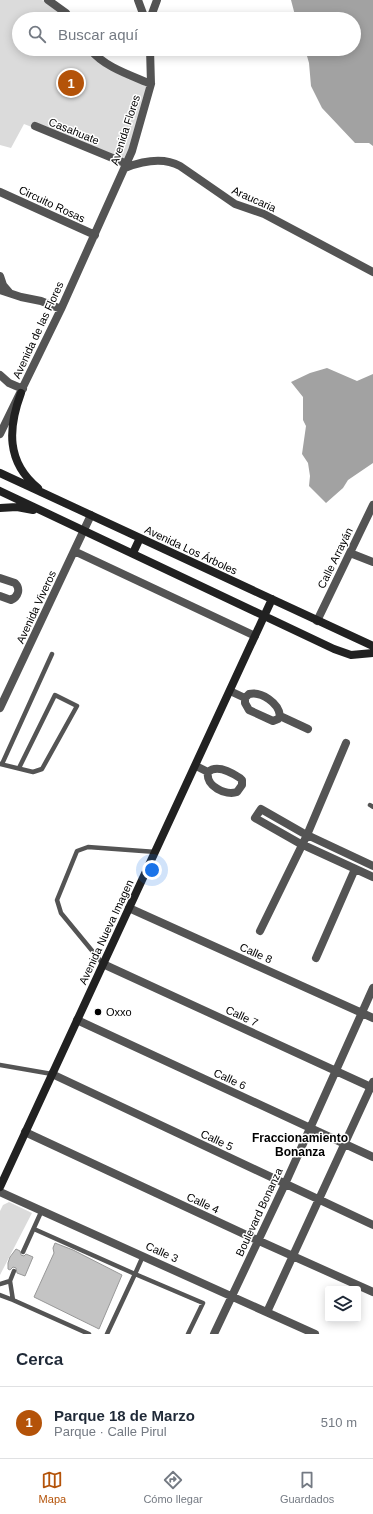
<!DOCTYPE html>
<html lang="es">
<head>
<meta charset="utf-8">
<style>
	body { margin:0; font-family:Helvetica,sans-serif; background:#f2f2f3; color:#1f2937 }
	.controls { position:absolute; right:12px; bottom:12px; display:grid; overflow:hidden; border-radius:4px; box-shadow:0 2px 10px #0003 }
	.controls button { width:36px; height:36px; display:grid; place-items:center; padding:0; border:0; border-bottom:1px solid #e0e1e3; background:#fff; color:#1f2937; font:20px sans-serif }
	.you { position:absolute; left:152px; top:870px; width:14px; height:14px; margin:-10px; border:3px solid #fff; border-radius:50%; background:#1a73e8; box-shadow:0 0 0 6px #1a73e833 }
	.badge { display:grid; place-items:center; width:26px; height:26px; border-radius:50%; background:#b45309; color:#fff; font-size:13px; font-weight:700 }
	.pin { position:absolute; translate:-50% -50%; border:2px solid #fff; box-shadow:0 1px 4px #0006 }
	.list { margin:0; padding:0; list-style:none }
	h2 { display:flex; justify-content:space-between; align-items:center; height:52px; margin:0; padding:0 16px; font-size:17px }
	h2 small { font-size:13px; font-weight:400; color:#747a83 }
	.list li { display:grid; grid-template-columns:26px 1fr auto; gap:12px; align-items:center; box-sizing:border-box; height:72px; padding:0 16px; border-top:1px solid #e0e1e3 }
	.list b { display:block; font-size:15px; white-space:nowrap }
	.list p { margin:0; font-size:13px; white-space:nowrap; color:#747a83 }
	.list em { font-size:13px; font-style:normal; color:#747a83 }
	.icon { flex:none; width:22px; height:22px; fill:none; stroke:currentColor; stroke-width:2; stroke-linecap:round; stroke-linejoin:round }
	.map { position:relative; flex:none; width:373px; height:1334px; overflow:hidden }
	.search { position:absolute; background:#fff; box-shadow:0 2px 10px #0003; left:12px; right:12px; top:12px; height:44px; display:flex; align-items:center; gap:10px; box-sizing:border-box; padding:0 14px; border-radius:22px; color:#747a83; font-size:15px }
	.sheet { height:124px; background:#fff }
	nav { display:flex; justify-content:space-around; align-items:center; box-sizing:border-box; height:56px; border-top:1px solid #e0e1e3; background:#fff; font-size:11px; color:#747a83 }
	nav a { display:grid; justify-items:center; gap:2px }
	nav .on { color:#b45309 }
	.map>svg:first-child { display:block }
	.green { fill:#dbdbdb }
	.water { fill:#a2a2a2 }
	.building { fill:#c4c4c4; stroke:#989898 }
	.lines { fill:none; stroke-linecap:round; stroke-linejoin:round }
	.lane { stroke:#545454; stroke-width:4.5 }
	.street { stroke:#545454; stroke-width:8 }
	.secondary { stroke:#212121; stroke-width:8 }
	.poi-dot { fill:#000; stroke:#fff; stroke-width:1.5 }
	.labels { text-anchor:middle; dominant-baseline:central; stroke-width:3; stroke-linejoin:round; paint-order:stroke }
	.street-label { font-size:11px; fill:#000; stroke:#fff }
	.poi-label { font-size:11px; fill:#000; stroke:#fff; text-anchor:start }
	.neighbourhood-label { font-size:12px; font-weight:bold; fill:#000; stroke:#fff }
</style>
</head>
<body>
<div class="map">
<svg width="373" height="1334" viewBox="0 0 373 1334">
	<rect width="100%" height="100%" fill="#fff"/>
	<path class="green" d="M0,0h42l13,8 12,11h-48v30h68l62,37 -22,78 -103,-40 -13,24 -11,-3z
		M9,1202l23,11 -32,62v-64l3,-6z"/>
	<path class="water" d="M291,0h82v146l-4,-3h-14l-33,-35 -11,-22 -2,-23 -4,-14h49v-30h-58z
		M327,368l30,13 16,-7v89l-25,17 -5,8 -17,15 -17,-17 1,-10 -2,-13 -6,-9 4,-28 -3,-6v-23l-12,-15 19,-9z"/>
	<path class="building" d="M55,1243l18,7 49,25 -23,54 -65,-32 20,-44 -1,-5z
		M16,1249l4,2 1,4 3,1 2,-2 7,3 -8,19 -8,-3 -1,-5 -3,-1 -3,3 -2,-1v-6l2,-6z"/>
	<g class="lines">
		<path class="lane" d="M0,764l33,8 9,-3 35,-63 -22,-11 -36,73
			M2,764l50,-110
			M370,805l3,2
			M103,964l-42,-51 -4,-13 20,-49 11,-4 68,5
			M0,1065l52,9
			M34,1229l101,45 -28,60
			M23,1252l19,-42
			M143,1256l-8,18 68,29 -15,31
			M10,1281l3,19 76,34
			M0,1284l10,-3 4,-10
			M0,1295l13,5"/>
		<path class="street" d="M48,0l18,13 4,6
			M138,0l7,19
			M150,19l7,-19
			M90,49c14,18 40,26 61,35
			M35,126l92,38
			M125,168c18,-7 38,-11 55,-2l55,38 29,10 109,58
			M0,192l95,43
			M0,276l3,9 6,7
			M0,290l21,7 20,4 20,8
			M0,375l9,8 14,6
			M0,434l61,-125 71,-158 19,-67 -1,-35
			M74,551l181,85
			M350,553l23,9
			M0,578l15,5c6,6 3,14 -4,17l-11,-4
			M317,621l56,-116
			M230,691l15,7 4,-4c12,-3 30,9 31,22l28,13
			M245,698v5l4,7 24,11 5,-2 2,-3
			M0,708l91,-193
			M196,766l12,6c9,-8 23,0 32,6l2,2v5l-5,7c-11,4 -32,-6 -29,-20
			M373,866l-70,-33 -42,-24 -6,9 44,25 74,34
			M129,908l244,110
			M260,931l47,-96 39,-92
			M316,958l39,-89
			M103,964l270,124
			M77,1020l296,137
			M52,1074l321,151
			M25,1132l232,108 116,52
			M0,1192l315,142
			M267,1312l106,-230
			M214,1334l71,-150 88,-196"/>
		<path class="secondary" d="M21,393c-13,35 -15,69 17,95
			M0,473l373,173
			M0,491l334,158 17,6 22,-2
			M0,508l17,-1 16,3
			M133,553l7,-15
			M0,1187l272,-588"/>
	</g>
	<circle class="poi-dot" cx="98" cy="1012" r="4"/>
	<g class="labels">
		<g class="street-label">
			<text transform="translate(125 130) rotate(-72)">Avenida Flores</text>
			<text transform="translate(74 131) rotate(22)">Casahuate</text>
			<text transform="translate(254 199) rotate(24)">Araucaria</text>
			<text transform="translate(52 204) rotate(25)">Circuito Rosas</text>
			<text transform="translate(38 330) rotate(-65)">Avenida de las Flores</text>
			<text transform="translate(191 550) rotate(25)">Avenida Los Árboles</text>
			<text transform="translate(335 558) rotate(-64)">Calle Arrayán</text>
			<text transform="translate(36 607) rotate(-65)">Avenida Viveros</text>
			<text transform="translate(106 932) rotate(-65)">Avenida Nueva Imagen</text>
			<text transform="translate(256 953) rotate(24)">Calle 8</text>
			<text transform="translate(242 1016) rotate(25)">Calle 7</text>
			<text transform="translate(230 1079) rotate(25)">Calle 6</text>
			<text transform="translate(217 1140) rotate(25)">Calle 5</text>
			<text transform="translate(203 1203) rotate(25)">Calle 4</text>
			<text transform="translate(259 1212) rotate(-65)">Boulevard Bonanza</text>
			<text transform="translate(162 1252) rotate(24)">Calle 3</text>
		</g>
		<g class="poi-label">
			<text x="106" y="1012">Oxxo</text>
		</g>
		<g class="neighbourhood-label">
			<text x="300" y="1138">Fraccionamiento<tspan x="300" dy="14">Bonanza</tspan></text>
		</g>
	</g>
</svg>
<div class="controls">
<button><svg class="icon" aria-label="layers" viewBox="0 0 24 24"><path d="M12 4l9 5-9 5-9-5zM3 14l9 5 9-5"/></svg></button>
</div>
<div class="you"></div>
<div class="pin badge" style="left:71px;top:83px">1</div>
<div class="search"><svg class="icon" aria-label="search" viewBox="0 0 24 24"><circle cx="10" cy="10" r="6"/><path d="M15 15l6 6"/></svg>Buscar aquí</div>
</div>
<section class="sheet">
<h2>Cerca<small></small></h2>
<ul class="list">
<li><span class="badge">1</span><div><b>Parque 18 de Marzo</b><p>Parque · Calle Pirul</p></div><em>510 m</em></li>
</ul>
</section>
<nav>
<a class="on"><svg class="icon" aria-label="map" viewBox="0 0 24 24"><path d="M3 6l6-2 6 2 6-2v14l-6 2-6-2-6 2zM9 4v14M15 6v14"/></svg>Mapa</a>
<a><svg class="icon" aria-label="directions" viewBox="0 0 24 24"><path d="M12 3l9 9-9 9-9-9zM9 14v-3h6M13 9l2 2-2 2"/></svg>Cómo llegar</a>
<a><svg class="icon" aria-label="saved" viewBox="0 0 24 24"><path d="M7 4h10v16l-5-4-5 4z"/></svg>Guardados</a>
</nav>
</body>
</html>
